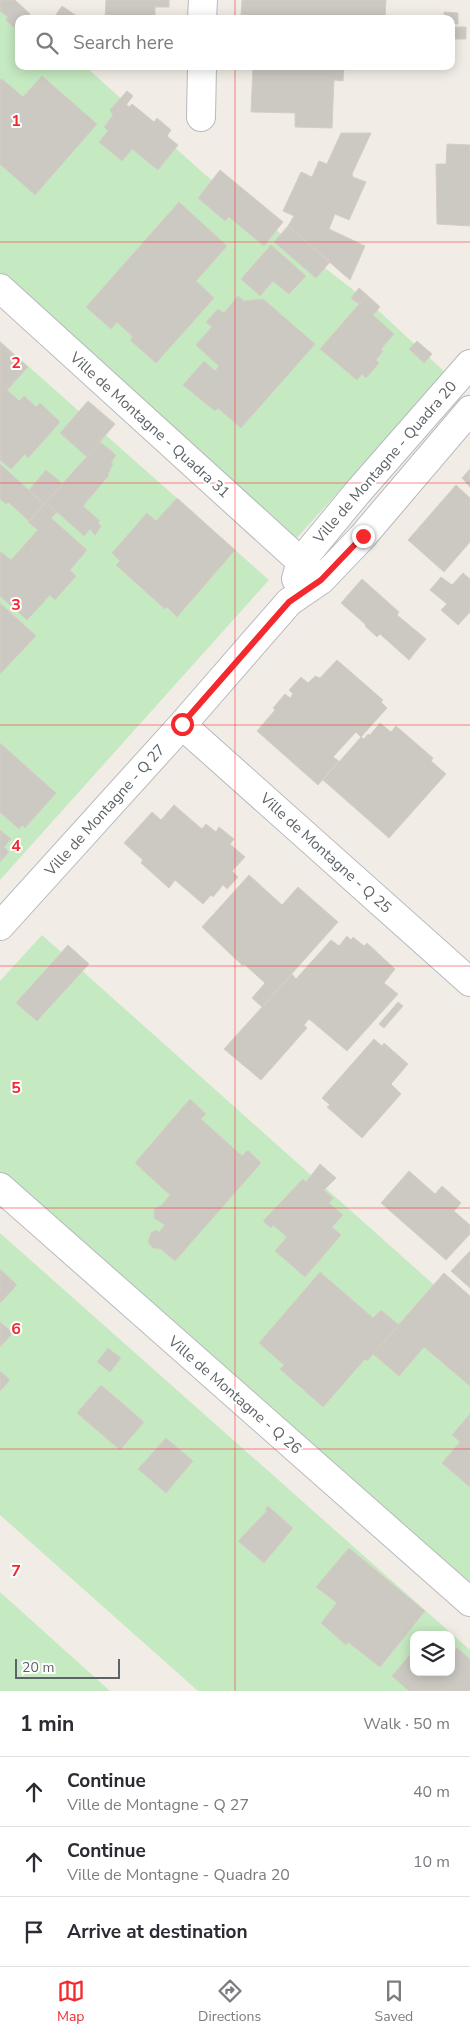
<!DOCTYPE html>
<html lang="en">
<head>
<meta charset="utf-8">
<style>
	body { margin:0; font-family:"Nunito Sans",sans-serif; background:#f2f2f3; color:#2b2b33 }
	.controls { position:absolute; right:15px; bottom:15px; display:grid; overflow:hidden; border-radius:10px; box-shadow:0 2px 12px #0003 }
	.controls button { width:45px; height:45px; display:grid; place-items:center; padding:0; border:0; border-bottom:1px solid #e1e1e2; background:#fff; color:#2b2b33; font:25px sans-serif }
	.scale { position:absolute; left:15px; bottom:12px; width:105px; box-sizing:border-box; padding-left:5px; border:2px solid #5d6367; border-top:0; font-size:14px; line-height:18px; white-space:nowrap; color:#5d6367; -webkit-text-stroke:4px #fff; paint-order:stroke }
	.stop { position:absolute; width:15px; height:15px; margin:-11px; border:4px solid #f4292e; border-radius:50%; background:#fff }
	.stop.end { background:#f4292e; border-color:#fff; box-shadow:0 1px 5px #0008 }
	.list { margin:0; padding:0; list-style:none }
	h2 { display:flex; justify-content:space-between; align-items:center; height:65px; margin:0; padding:0 20px; font-size:21px }
	h2 small { font-size:16px; font-weight:400; color:#7c7c81 }
	.list li { display:grid; grid-template-columns:32px 1fr auto; gap:15px; align-items:center; box-sizing:border-box; height:70px; padding:0 20px; border-top:1px solid #e1e1e2 }
	.list b { display:block; font-size:19px; white-space:nowrap }
	.list p { margin:0; font-size:16px; white-space:nowrap; color:#7c7c81 }
	.list em { font-size:16px; font-style:normal; color:#7c7c81 }
	.icon { flex:none; width:28px; height:28px; fill:none; stroke:currentColor; stroke-width:2; stroke-linecap:round; stroke-linejoin:round }
	.map { position:relative; flex:none; width:470px; height:1691px; overflow:hidden }
	.search { position:absolute; background:#fff; box-shadow:0 2px 12px #0003; left:15px; right:15px; top:15px; height:55px; display:flex; align-items:center; gap:12px; box-sizing:border-box; padding:0 18px; border-radius:10px; color:#7c7c81; font-size:19px }
	.sheet { height:275px; background:#fff }
	nav { display:flex; justify-content:space-around; align-items:center; box-sizing:border-box; height:70px; border-top:1px solid #e1e1e2; background:#fff; font-size:14px; color:#7c7c81 }
	nav a { display:grid; justify-items:center; gap:2px }
	nav .on { color:#f4292e }
	.map>svg:first-child { display:block }
	.green { fill:#c5e9c1; fill-rule:evenodd }
	.building { fill:#ccc8c2; stroke:#d6cec4 }
	.lines { fill:none; stroke-linecap:round; stroke-linejoin:round }
	.minor-casing { stroke:#b6b9bd; stroke-width:30 }
	.minor { stroke:#fff; stroke-width:28 }
	.route { stroke:#f4292e; stroke-width:6 }
	.grid { fill:none; stroke:#f4292e; stroke-width:1; stroke-opacity:0.55 }
	.labels { text-anchor:middle; dominant-baseline:central; stroke-width:4; stroke-linejoin:round; paint-order:stroke }
	.street-label { font-size:15px; fill:#5d6367; stroke:#fff }
	.grid-label { font-size:16px; text-anchor:middle; font-weight:bold; fill:#f4292e; stroke:#fff; stroke-width:4; stroke-linejoin:round; paint-order:stroke }
</style>
</head>
<body>
<div class="map">
<svg width="470" height="1691" viewBox="0 0 470 1691">
	<rect width="100%" height="100%" fill="#f1ede6"/>
	<path class="green" d="M0,0h12l20,19h-13v47h66l118,107 167,130 76,70 -152,168 -294,-268z
		M0,341l269,239 -269,300z
		M42,935l428,382v274l-470,-417v-193z
		M0,1233l470,417v41h-272l-198,-176zM414,1635h37v37h-37z
		M0,1592l110,99h-110z"/>
	<path class="building" d="M0,0h15l15,14 -4,5h-7v7l-3,3 -10,-9 2,-3 -8,-6z
		M106,0h63v7h-14v12h-50z
		M242,0h144l-1,19h-136v-4h-8z
		M62,6l19,13h-28z
		M444,12l14,1v11h-7v-5h-7z
		M451,27h15v12h-15z
		M253,66h91l-1,15 -9,-1 -2,48 -37,-1v-14l-44,-1z
		M42,76l55,48 -62,71 -35,-31v-84l2,-1 21,18z
		M127,91l6,5 -7,9 3,2 3,-3 22,18 3,-4 14,12 -4,6 11,9 -20,25 -26,-21 -10,12 -23,-19 9,-11 -4,-4 9,-12 -3,-5z
		M341,133h30l-19,41 1,3 13,5 -17,38 -14,-6 -6,15 36,17 -15,34 -62,-54 6,-10 -11,-5 18,-39 11,5 7,-16 8,3z
		M447,144l23,1v81l-33,-2 -1,-60h10z
		M220,170l63,52 -19,24 -35,-29 -4,4 -27,-23z
		M179,202l48,44 -31,35 18,17 -58,65 -26,-23 3,-3 -16,-15 -6,7 -25,-22z
		M288,226l42,36 -14,16 -42,-36z
		M271,245l35,31 -17,18 -16,-13 -13,15 -19,-17z
		M359,288l8,7 -8,9 -8,-6z
		M367,295l13,12 -7,8 21,19 -13,15 2,2 -7,9 3,3 -13,15 -4,-4 -5,6 -37,-31z
		M238,296l6,5 19,-2 52,45 -74,84 -23,-20 -3,3 -32,-26 21,-24 11,10 4,-5 -23,-21 16,-18 -6,-5 12,-13 6,4z
		M417,341l15,13 -8,9 -15,-14z
		M0,342l28,25 -21,23 12,11 5,-5 12,11 4,-4 20,19 -32,36 -3,-4 -14,15 -11,-9z
		M88,401l27,23 -28,33 -27,-24z
		M100,442l16,13 -5,8 2,1 -5,10 1,1 -26,31 17,15 -2,2 3,3 -6,9 -5,-6 -6,7 -38,-34z
		M0,464l44,40 -15,17 -21,-19 -2,2 -6,-5z
		M470,469v18l-8,-9z
		M46,470l17,14 -19,20 -15,-14z
		M456,485l14,13v44l-26,30 -36,-32z
		M177,498l58,52 -58,67 -10,-10 -2,2 -49,-44 4,-4 -8,-8 35,-40 9,8z
		M46,502l11,10 -6,6 36,32 -17,20 6,6 -21,24 -5,-5 -23,25 -27,-24v-42l1,-2 10,8 27,-30 -10,-8z
		M463,573l7,6v33l-12,13 -17,-15 6,-6 -17,-14 11,-13 11,8z
		M362,579l37,33 -2,3 29,24 -17,21 -29,-26 -3,3 -12,-11 1,-4 -1,2 -24,-21z
		M0,603l36,33 -36,38z
		M337,660l46,40 -2,2 6,6 -26,29 -5,-5 -23,25 6,4 -21,24 -61,-54 18,-21 -2,-2 12,-14 5,4 3,-4 -4,-4 12,-13 7,6 7,-7 5,2z
		M380,723l11,9 5,-6 37,32 -2,3 15,13 -57,64 -66,-58 38,-43 3,2 4,-5 2,1z
		M0,743l56,50 -31,35 -3,-3 -3,4 -19,-17z
		M174,805l28,24 4,-5 10,8 3,-5 15,12 -4,5 15,13 -13,14 6,6 -11,12 -4,-4 -10,12 -2,-2 -8,9 -28,-24 -6,8 -28,-25 2,-3 -19,-17 28,-31 9,8z
		M0,830l11,9 -7,8 5,5 -9,10z
		M249,875l33,30 16,-18 40,35 -76,85 -10,-9 13,-15 -21,-19 -1,2 -41,-39z
		M347,936l4,4 2,-3 11,9 3,-3 28,26 -11,14 14,11 -51,57 -38,-32 -5,6 3,3 -46,52 -37,-31 68,-75 4,5 35,-39 8,6z
		M68,945l21,19 -52,57 -21,-18z
		M398,1002l5,4 -19,22 -5,-4z
		M374,1039l8,7 2,-3 24,21 -17,20 10,10 -39,44 -35,-31 3,-2 -8,-7z
		M190,1099l16,15 -5,5 41,37 6,-6 13,13 -86,98 -14,-12 -8,-1 -5,-6 3,-9 5,-3 3,2 6,-7 -11,-7v-9l8,-4 8,-10 -35,-32z
		M320,1164l16,14 -12,12 9,8 -4,5 14,12 -11,12 9,8 -36,42 -30,-26 12,-14 -14,-12 -2,3 -8,-7 40,-42 3,3z
		M409,1171l26,23 7,-8 19,17 -7,8 16,14v9l-24,26 -65,-57z
		M470,1251v37l-19,-17z
		M0,1269l17,16 -17,18z
		M320,1272l53,46 8,-8 18,15 -32,36 -2,-2 -42,48 -43,-38 4,-4 -25,-22z
		M444,1273l26,23v90l-46,-39 -25,29 -26,-22z
		M0,1322l13,11 -13,14z
		M108,1348l13,10 -11,14 -13,-10z
		M0,1371l10,9 -10,11z
		M101,1385l43,37 -24,28 -43,-37z
		M470,1414v73l-28,-24 18,-21 -8,-7z
		M166,1438l27,23 -27,32 -28,-24z
		M268,1506l25,22 -29,35 -26,-22 29,-30 -2,-1z
		M349,1548l76,63 -45,56 -32,-25 -2,3 -25,-22 16,-20 -21,-16z
		M457,1648l13,11v32h-61l-17,-15 22,-26v22h37v-20l2,1z"/>
	<g class="lines">
		<g class="minor-casing">
			<path id="minor" d="M202,19l1,-19
				M201,117l1,-51
				M0,288l321,292
				M296,579l5,-18 56,-68 113,-129
				M182,725l288,257
				M0,926l182,-201 107,-123 32,-22 42,-44 107,-126
				M0,1187l470,415"/>
		</g>
		<use href="#minor" class="minor"/>
	</g>
	<g class="lines">
		<path class="route" d="M182,724l107,-122 32,-22 42,-44"/>
	</g>
	<path class="grid" d="M235,0v19M235,66v1625M0,242h470M0,483h470M0,725h470M0,966h470M0,1208h470M0,1449h470"/>
	<g class="labels">
		<g class="street-label">
			<text transform="translate(150 425) rotate(42)">Ville de Montagne - Quadra 31</text>
			<text transform="translate(385 462) rotate(-49)">Ville de Montagne - Quadra 20</text>
			<text transform="translate(105 810) rotate(-48)">Ville de Montagne - Q 27</text>
			<text transform="translate(326 853) rotate(42)">Ville de Montagne - Q 25</text>
			<text transform="translate(235 1395) rotate(41)">Ville de Montagne - Q 26</text>
		</g>
	</g>
	<g class="grid-label">
		<text x="16" y="126">1</text>
		<text x="16" y="368">2</text>
		<text x="16" y="610">3</text>
		<text x="16" y="851">4</text>
		<text x="16" y="1093">5</text>
		<text x="16" y="1334">6</text>
		<text x="16" y="1576">7</text>
	</g>
</svg>
<div class="controls">
<button><svg class="icon" aria-label="layers" viewBox="0 0 24 24"><path d="M12 4l9 5-9 5-9-5zM3 14l9 5 9-5"/></svg></button>
</div>
<div class="scale">20 m</div>
<div class="stop" style="left:182px;top:724px"></div>
<div class="stop end" style="left:363px;top:536px"></div>
<div class="search"><svg class="icon" aria-label="search" viewBox="0 0 24 24"><circle cx="10" cy="10" r="6"/><path d="M15 15l6 6"/></svg>Search here</div>
</div>
<section class="sheet">
<h2>1 min<small>Walk · 50 m</small></h2>
<ul class="list">
<li><svg class="icon" aria-label="ahead" viewBox="0 0 24 24"><path d="M12 20V5M6 11l6-6 6 6"/></svg><div><b>Continue</b><p>Ville de Montagne - Q 27</p></div><em>40 m</em></li>
<li><svg class="icon" aria-label="ahead" viewBox="0 0 24 24"><path d="M12 20V5M6 11l6-6 6 6"/></svg><div><b>Continue</b><p>Ville de Montagne - Quadra 20</p></div><em>10 m</em></li>
<li><svg class="icon" aria-label="arrive" viewBox="0 0 24 24"><path d="M6 21V4h12l-3 4 3 4H6"/></svg><div><b>Arrive at destination</b></div></li>
</ul>
</section>
<nav>
<a class="on"><svg class="icon" aria-label="map" viewBox="0 0 24 24"><path d="M3 6l6-2 6 2 6-2v14l-6 2-6-2-6 2zM9 4v14M15 6v14"/></svg>Map</a>
<a><svg class="icon" aria-label="directions" viewBox="0 0 24 24"><path d="M12 3l9 9-9 9-9-9zM9 14v-3h6M13 9l2 2-2 2"/></svg>Directions</a>
<a><svg class="icon" aria-label="saved" viewBox="0 0 24 24"><path d="M7 4h10v16l-5-4-5 4z"/></svg>Saved</a>
</nav>
</body>
</html>
